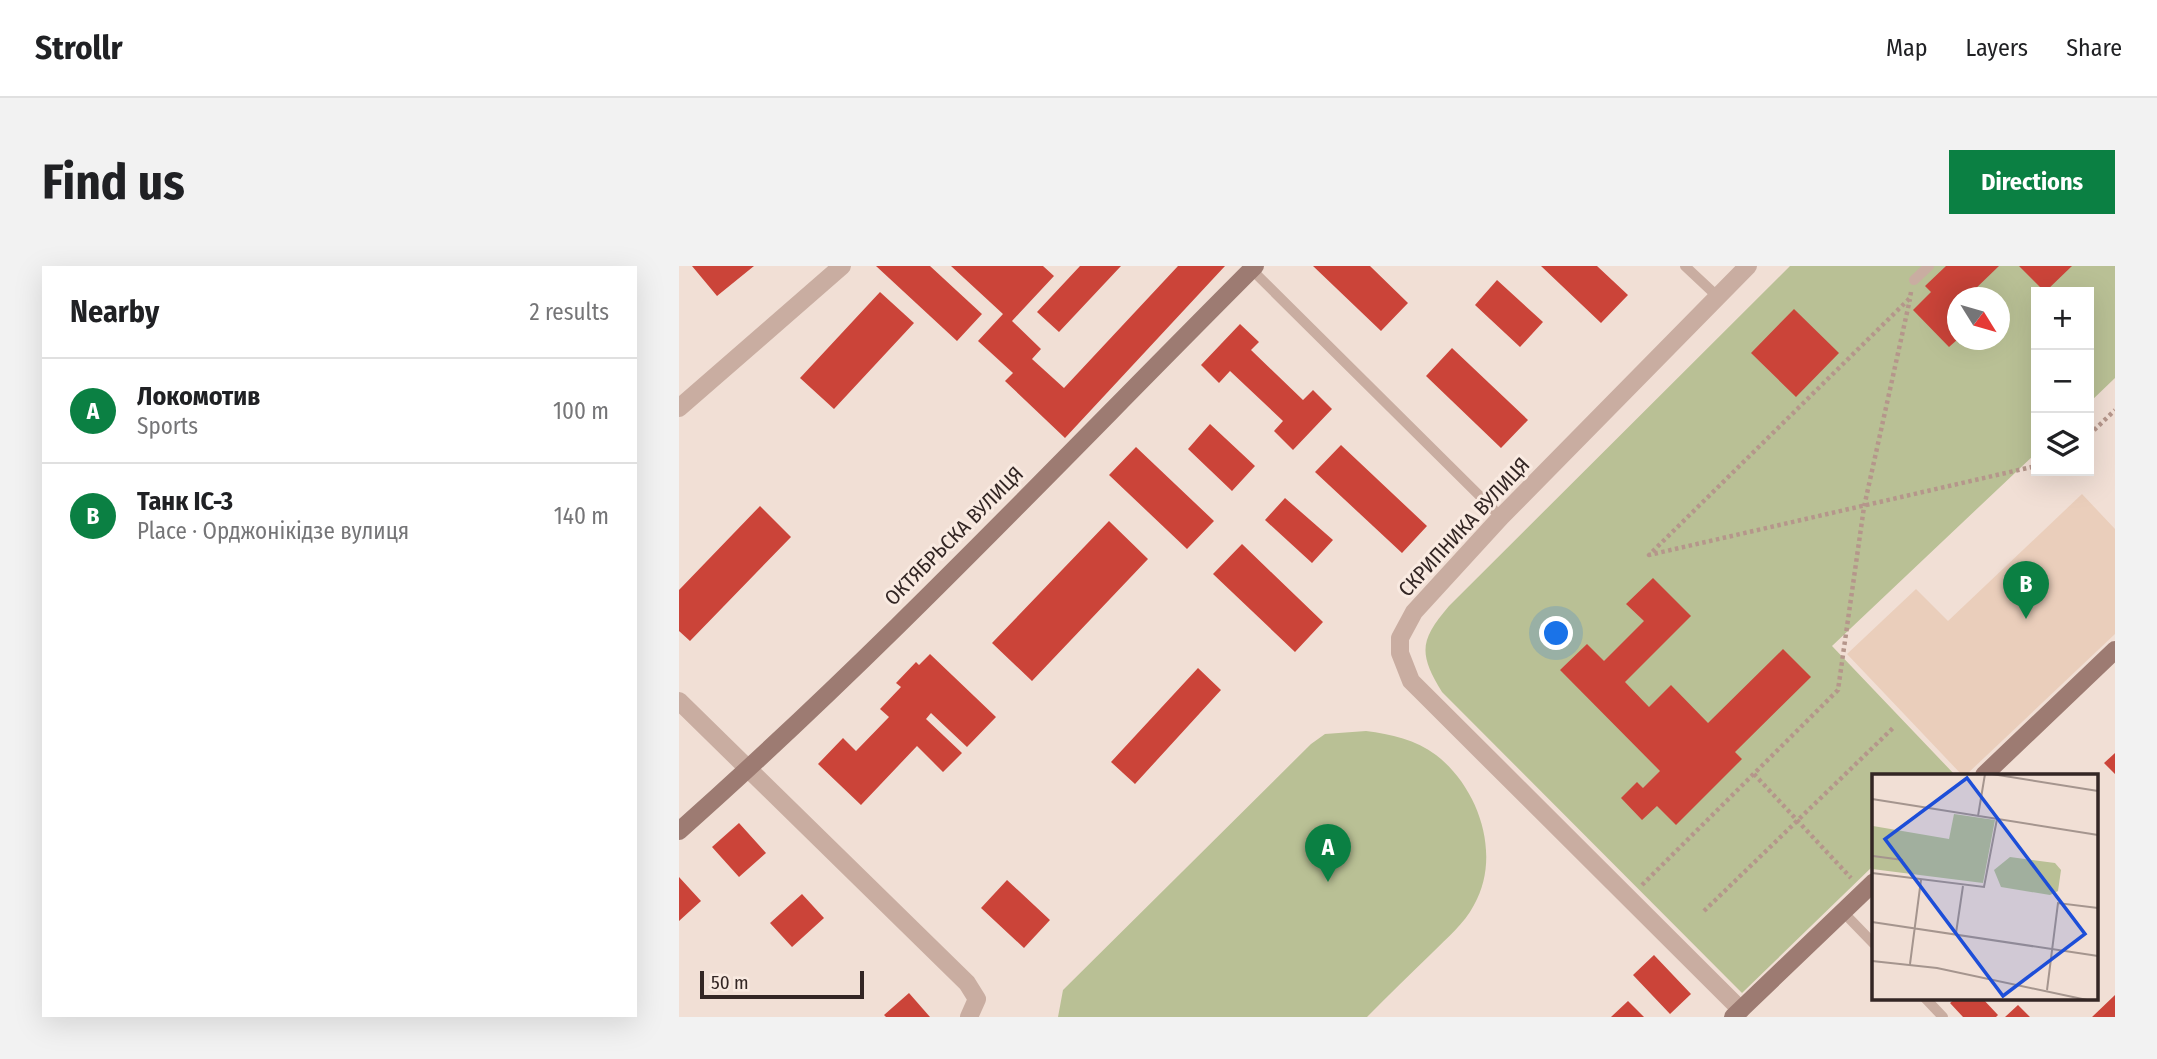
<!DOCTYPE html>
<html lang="en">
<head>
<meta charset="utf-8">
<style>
	body { margin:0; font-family:"Fira Sans Condensed",sans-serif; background:#f2f2f2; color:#202124 }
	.controls { position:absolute; right:21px; top:21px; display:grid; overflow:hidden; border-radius:0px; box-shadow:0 7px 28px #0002 }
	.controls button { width:63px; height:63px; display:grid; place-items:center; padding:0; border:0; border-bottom:2px solid #e0e0e0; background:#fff; color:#202124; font:35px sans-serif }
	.compass { position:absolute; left:1268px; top:21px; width:63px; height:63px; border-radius:50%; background:#fff; box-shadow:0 7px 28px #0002; rotate:127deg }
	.scale { position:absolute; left:21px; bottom:18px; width:164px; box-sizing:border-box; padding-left:7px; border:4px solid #332624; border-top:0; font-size:19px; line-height:24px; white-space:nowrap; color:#332624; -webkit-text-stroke:5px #f9eae1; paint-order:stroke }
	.you { position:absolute; left:878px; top:368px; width:24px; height:24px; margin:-18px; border:5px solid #fff; border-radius:50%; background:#1a73e8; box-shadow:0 0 0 10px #1a73e833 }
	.badge { display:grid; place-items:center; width:46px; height:46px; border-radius:50%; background:#0b8043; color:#fff; font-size:23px; font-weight:700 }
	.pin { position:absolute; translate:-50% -58px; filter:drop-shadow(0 2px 4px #0008) }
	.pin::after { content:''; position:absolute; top:37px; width:24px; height:21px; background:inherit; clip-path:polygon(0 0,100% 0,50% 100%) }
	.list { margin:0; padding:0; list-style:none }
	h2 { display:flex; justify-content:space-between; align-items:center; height:91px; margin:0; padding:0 28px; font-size:30px }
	h2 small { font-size:23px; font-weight:400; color:#757577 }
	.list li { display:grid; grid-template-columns:46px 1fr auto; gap:21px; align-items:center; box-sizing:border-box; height:105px; padding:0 28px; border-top:2px solid #e0e0e0 }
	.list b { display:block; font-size:26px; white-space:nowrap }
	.list p { margin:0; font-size:23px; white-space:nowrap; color:#757577 }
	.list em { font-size:23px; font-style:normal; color:#757577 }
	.icon { flex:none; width:38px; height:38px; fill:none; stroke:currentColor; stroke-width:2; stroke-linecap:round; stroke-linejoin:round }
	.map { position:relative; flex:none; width:1436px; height:751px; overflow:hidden; border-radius:0px }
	header { display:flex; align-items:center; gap:42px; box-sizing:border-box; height:98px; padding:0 35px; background:#fff; border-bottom:2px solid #e0e0e0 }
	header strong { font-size:33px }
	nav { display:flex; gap:38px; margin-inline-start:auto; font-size:24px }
	.intro { display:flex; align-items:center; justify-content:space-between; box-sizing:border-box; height:168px; padding:0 42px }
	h1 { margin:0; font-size:49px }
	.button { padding:18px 32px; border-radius:0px; background:#0b8043; color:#fff; font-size:24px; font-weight:700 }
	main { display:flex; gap:42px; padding:0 42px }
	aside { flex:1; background:#fff; border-radius:0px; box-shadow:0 7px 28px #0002 }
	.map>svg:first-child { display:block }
	.green { fill:#b9c095; fill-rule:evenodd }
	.plaza { fill:#eacebb }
	.building { fill:#cb4439 }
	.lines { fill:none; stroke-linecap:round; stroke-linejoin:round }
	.path { stroke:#b5968b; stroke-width:4.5; stroke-dasharray:3.5 3.5; stroke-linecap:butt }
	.service { stroke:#c9ada1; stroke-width:10 }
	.minor { stroke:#c9ada1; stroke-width:18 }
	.secondary { stroke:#9d7b72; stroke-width:18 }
	.labels { text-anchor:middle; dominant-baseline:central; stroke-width:6; stroke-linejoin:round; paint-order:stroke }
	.street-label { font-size:21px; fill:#332624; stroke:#f9eae1 }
	.inset-road { fill:none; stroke:#a5958e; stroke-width:2 }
	.view { fill:#1d4ed8; fill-opacity:0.15; stroke:#1d4ed8; stroke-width:3.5 }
	.inset-edge { fill:none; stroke:#332624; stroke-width:3.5 }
</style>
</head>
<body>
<header>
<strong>Strollr</strong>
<nav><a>Map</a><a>Layers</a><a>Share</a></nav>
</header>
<div class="intro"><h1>Find us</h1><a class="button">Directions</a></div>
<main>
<aside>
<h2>Nearby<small>2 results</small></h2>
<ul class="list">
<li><span class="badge">A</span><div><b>Локомотив</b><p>Sports</p></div><em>100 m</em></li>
<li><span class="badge">B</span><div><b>Танк ІС-3</b><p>Place · Орджонікідзе вулиця</p></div><em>140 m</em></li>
</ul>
</aside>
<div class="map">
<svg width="1436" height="751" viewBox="0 0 1436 751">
	<rect width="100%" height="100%" fill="#f1dfd5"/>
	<path class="green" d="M1111,0h325v112l-26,25v-111h-53v161l-204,193 123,129h-81l-1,91 -131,127 -300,-301c-24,-39 -22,-52 7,-86zM1279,32h42v42h-42z
		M687,465c25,3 50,9 70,24 43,33 66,101 38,150 -10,19 -27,33 -42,48 -22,21 -44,43 -65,64h-309l5,-27 248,-246 14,-10z"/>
	<path class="plaza" d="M1403,228l33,35v105l-149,141h-4l-115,-121 69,-65 32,32z"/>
	<path class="building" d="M13,0h62l-37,30z
		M197,0h54l52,48 -25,27z
		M272,0h92l11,10 -42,45 29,28 -9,10 32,29 114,-122h47l-160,172 -60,-57 8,-8 -35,-32 25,-27z
		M401,0h41l-62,66 -22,-20z
		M634,0h57l38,37 -27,28z
		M862,0h56l31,29 -27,28z
		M1267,0h53l-28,27 4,5h-17v41l-9,8 -36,-37 18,-18 -6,-6z
		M1340,0h53l-27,26z
		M818,14l46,42 -23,25 -45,-42z
		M201,26l34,31 -80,86 -34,-31z
		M1115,43l45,44 -43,44 -45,-44z
		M561,58l19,18 -8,8 52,50 10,-10 19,19 -39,41 -19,-19 9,-10 -53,-50 -11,12 -18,-18z
		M773,82l76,72 -27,28 -75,-72z
		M531,158l45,42 -23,25 -44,-42z
		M662,179l86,81 -25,27 -87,-81z
		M457,181l78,74 -27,28 -78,-74z
		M606,232l48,42 -21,23 -47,-43z
		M81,240l31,31 -101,104 -11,-10v-41z
		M430,255l39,38 -116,122 -40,-38z
		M563,278l81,78 -28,30 -82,-78z
		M974,312l38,38 -66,66 24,25 22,-22 37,38 75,-74 28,28 -76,75 7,7 -66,66 -19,-19 -15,14 -21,-22 16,-16 6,6 17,-17 -100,-101 27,-26 17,17 40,-40 -18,-17z
		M251,388l66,63 -29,30 -36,-34 -5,6 36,34 -19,19 -26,-26 -56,59 -43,-41 25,-26 13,13 33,-34 -9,-8 21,-22 -5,-4 20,-21 3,3z
		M519,402l23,22 -86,94 -24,-22z
		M1436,487v21l-11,-11z
		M60,557l27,30 -27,24 -27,-30z
		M0,611l22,24 -22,20z
		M328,614l43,40 -26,28 -43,-40z
		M123,628l22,24 -32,29 -22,-24z
		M975,689l37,39 -21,20 -37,-39z
		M230,727l21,24h-44l-2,-2z
		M1436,729v22h-23z
		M1277,732h26l16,17 -2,2h-33l-13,-14z
		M949,735l16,16h-33z
		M1339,739l12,12h-25z"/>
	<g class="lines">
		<path class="path" d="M1232,26l-1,6 -261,257 387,-89
			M1410,169l26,-25
			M1075,508l97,104
			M963,619l196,-195 26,-183 46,-208
			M1025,645l190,-184"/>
		<path class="service" d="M1006,0l32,30
			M572,3l250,248
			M1235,14l15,-14
			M1164,646l31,32
			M1246,732l18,19"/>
		<path class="minor" d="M0,142l163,-142
			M0,435l288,282 10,16 -8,18
			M1062,744l-330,-329 -11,-28v-15l14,-26 87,-95 247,-251"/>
		<path class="secondary" d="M1305,509l131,-125
			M0,565c201,-178 386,-375 576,-565
			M1054,751l141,-135"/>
	</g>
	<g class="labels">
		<g class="street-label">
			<text transform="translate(785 261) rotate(-47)">СКРИПНИКА ВУЛИЦЯ</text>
			<text transform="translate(275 270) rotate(-45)">ОКТЯБРЬСКА ВУЛИЦЯ</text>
		</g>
	</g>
	<g transform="translate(1193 508)">
		<rect width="226" height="226" fill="#f1dfd5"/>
		<path d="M82,40l41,6 -12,63 -111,-14 1,-43 76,13zM138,83l45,6 6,7 -3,21 -8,4 -49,-8 -7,-17z" fill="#b9c095"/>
		<path class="inset-road" d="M120,0l106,17M0,25l226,36M106,42l7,-42M1,82l30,4M0,99l112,14 13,-68M0,148l226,34M84,159l7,-47M0,187l65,7 150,32M38,190l11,-84M175,216l11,-87 40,5"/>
		<path class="view" d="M95,4l118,156 -82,62 -118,-157z"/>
		<rect width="226" height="226" class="inset-edge"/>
	</g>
</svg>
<div class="controls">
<button>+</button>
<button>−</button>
<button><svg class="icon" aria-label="layers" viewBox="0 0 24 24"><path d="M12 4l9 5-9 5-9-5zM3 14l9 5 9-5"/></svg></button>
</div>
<svg class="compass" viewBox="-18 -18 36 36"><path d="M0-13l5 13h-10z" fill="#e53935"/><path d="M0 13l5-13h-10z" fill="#757577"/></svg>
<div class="scale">50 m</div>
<div class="you"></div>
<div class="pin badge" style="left:649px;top:616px">A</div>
<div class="pin badge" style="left:1347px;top:353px">B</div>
</div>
</main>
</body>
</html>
